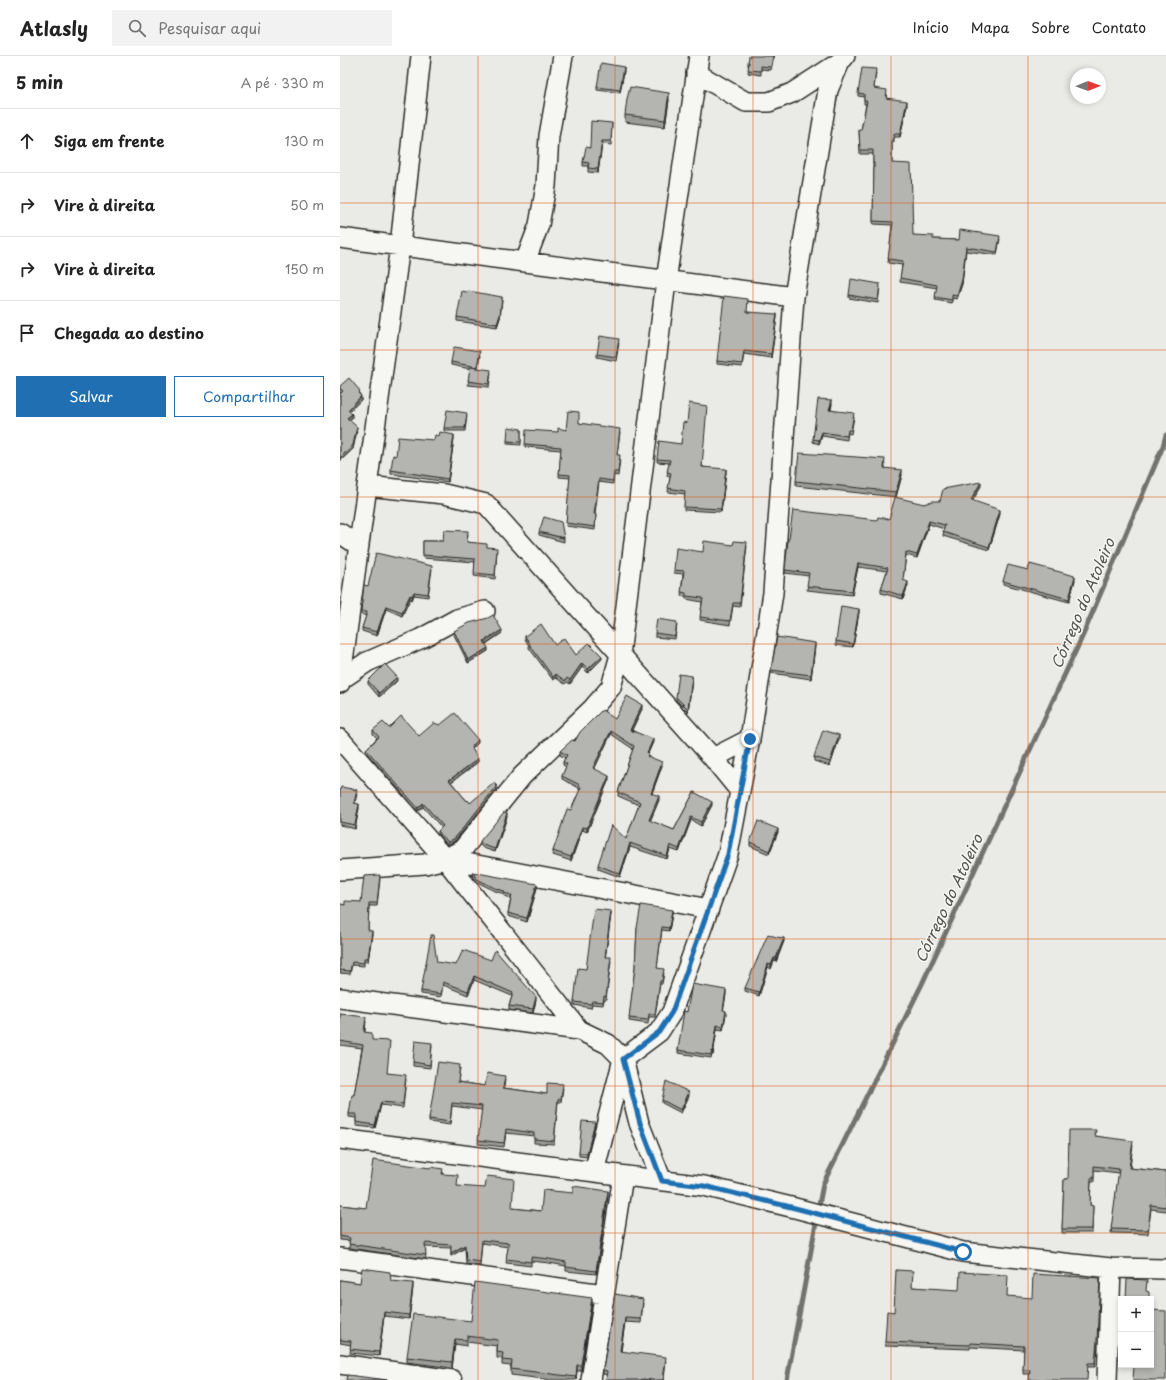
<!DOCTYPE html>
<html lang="pt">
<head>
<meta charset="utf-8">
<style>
	body { margin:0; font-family:"Playpen Sans",sans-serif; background:#f2f2f2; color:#222 }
	.controls { position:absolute; right:12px; bottom:12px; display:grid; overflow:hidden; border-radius:0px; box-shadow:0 2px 6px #0003 }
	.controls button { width:36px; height:36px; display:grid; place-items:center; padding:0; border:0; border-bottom:1px solid #e0e0e0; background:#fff; color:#222; font:20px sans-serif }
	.compass { position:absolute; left:730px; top:12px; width:36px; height:36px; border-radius:50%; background:#fff; box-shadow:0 2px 6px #0003; rotate:89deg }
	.stop { position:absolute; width:12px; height:12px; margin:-9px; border:3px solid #1f6fb2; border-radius:50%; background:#fff }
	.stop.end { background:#1f6fb2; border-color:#fff; box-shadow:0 1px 4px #0008 }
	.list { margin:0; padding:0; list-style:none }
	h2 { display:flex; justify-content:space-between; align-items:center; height:52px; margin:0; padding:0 16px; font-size:17px }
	h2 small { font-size:13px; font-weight:400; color:#767676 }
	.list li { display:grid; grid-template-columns:26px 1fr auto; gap:12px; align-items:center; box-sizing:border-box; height:64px; padding:0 16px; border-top:1px solid #e0e0e0 }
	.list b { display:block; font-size:15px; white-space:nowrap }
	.list em { font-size:13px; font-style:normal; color:#767676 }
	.actions { display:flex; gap:8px; padding:12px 16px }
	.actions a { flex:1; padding:9px 0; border:1px solid #1f6fb2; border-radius:0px; text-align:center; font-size:14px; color:#1f6fb2 }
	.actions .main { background:#1f6fb2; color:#fff }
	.icon { flex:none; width:22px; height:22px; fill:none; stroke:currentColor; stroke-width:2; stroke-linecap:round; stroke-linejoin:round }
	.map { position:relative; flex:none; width:826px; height:1324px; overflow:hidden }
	header { display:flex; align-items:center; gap:24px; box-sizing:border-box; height:56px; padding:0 20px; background:#fff; border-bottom:1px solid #e0e0e0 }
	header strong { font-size:19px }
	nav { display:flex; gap:22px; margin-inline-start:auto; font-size:14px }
	.search { width:280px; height:36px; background:#f2f2f2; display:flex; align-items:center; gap:10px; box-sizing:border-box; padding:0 14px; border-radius:0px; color:#767676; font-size:15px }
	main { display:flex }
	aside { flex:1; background:#fff }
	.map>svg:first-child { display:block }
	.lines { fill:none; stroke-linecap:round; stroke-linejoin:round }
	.stream { stroke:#727270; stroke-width:5 }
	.minor-casing { stroke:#2b2b2b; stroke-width:22 }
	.minor { stroke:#f6f6f2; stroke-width:19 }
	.wall { fill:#9b9b98; stroke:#2b2b2b }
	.shaded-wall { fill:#7e7e7c; stroke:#2b2b2b }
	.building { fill:#b4b4b1; stroke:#2b2b2b }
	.route { stroke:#1f6fb2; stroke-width:5 }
	.grid { fill:none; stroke:#df570e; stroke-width:1; stroke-opacity:0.55 }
	.labels { text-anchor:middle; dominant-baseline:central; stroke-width:3; stroke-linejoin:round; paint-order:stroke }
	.water-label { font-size:15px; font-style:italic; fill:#545453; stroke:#f6f6f2 }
</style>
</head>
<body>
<header>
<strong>Atlasly</strong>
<div class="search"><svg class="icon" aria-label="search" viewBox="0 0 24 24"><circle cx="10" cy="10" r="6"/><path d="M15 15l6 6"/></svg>Pesquisar aqui</div>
<nav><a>Início</a><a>Mapa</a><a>Sobre</a><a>Contato</a></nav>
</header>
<main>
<aside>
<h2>5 min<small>A pé · 330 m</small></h2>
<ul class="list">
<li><svg class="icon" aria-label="ahead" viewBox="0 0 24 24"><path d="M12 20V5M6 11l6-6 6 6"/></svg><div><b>Siga em frente</b></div><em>130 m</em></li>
<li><svg class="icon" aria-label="right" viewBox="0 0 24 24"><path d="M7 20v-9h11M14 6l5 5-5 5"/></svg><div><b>Vire à direita</b></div><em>50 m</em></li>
<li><svg class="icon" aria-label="right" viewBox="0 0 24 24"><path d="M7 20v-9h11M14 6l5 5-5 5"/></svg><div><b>Vire à direita</b></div><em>150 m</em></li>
<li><svg class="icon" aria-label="arrive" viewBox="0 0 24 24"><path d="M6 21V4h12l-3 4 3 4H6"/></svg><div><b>Chegada ao destino</b></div></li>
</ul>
<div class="actions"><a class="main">Salvar</a><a>Compartilhar</a></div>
</aside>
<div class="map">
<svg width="826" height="1324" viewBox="0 0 826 1324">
	<rect width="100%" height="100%" fill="#eaeae6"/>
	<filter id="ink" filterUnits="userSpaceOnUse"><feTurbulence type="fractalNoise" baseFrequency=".025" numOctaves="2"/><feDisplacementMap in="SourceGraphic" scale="8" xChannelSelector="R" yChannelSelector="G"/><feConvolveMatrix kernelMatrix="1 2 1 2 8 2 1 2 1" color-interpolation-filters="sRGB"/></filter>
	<g filter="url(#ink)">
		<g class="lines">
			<path class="stream" d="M478,1154l5,-26 99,-200 161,-349 80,-189 3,-11
				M447,1324l30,-162"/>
			<g class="minor-casing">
				<path id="minor" d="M356,17l50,29h23l23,-9 48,-31
					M0,182l454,59 34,-207 12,-28 5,-6
					M185,206l14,-37 7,-39 3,-50 14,-80
					M27,430l77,8 42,10 227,254 27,33
					M0,477l19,13
					M0,624l27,-18 53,-23 37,-20 28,-8
					M0,627l60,-437 21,-190
					M0,683l105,120 134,171 29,14 15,15 16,64 23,58
					M373,702l37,-19
					M105,803l264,50
					M0,814l85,-6 20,-5 17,-9 60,-74 71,-68 18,-21 9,-32 46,-374 33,-225
					M0,942l239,32
					M0,1083l364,47 91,22 168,44 148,16 55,1
					M254,1116l29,-113 36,-27 13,-20 56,-158 22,-115 23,-146 21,-296
					M0,1202l264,36
					M0,1308l112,16
					M251,1324l32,-204
					M767,1324l4,-112"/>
			</g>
			<use href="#minor" class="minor"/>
		</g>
		<path class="wall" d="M434,0l-3,14 -10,-1v6l-13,-2 1,-7h-1v-4z
			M284,15l-4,22 -23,-3v-3z
			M536,17l-2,15 13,6 -1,4 21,7 -7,32h-6v5h-2v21l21,72 20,4 26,1 41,-1 -3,16 -31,-4 -4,33 -5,15 -5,-1v5l-17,-3 2,-12 -37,-6 2,-17 -14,-2 4,-38 -19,-1 1,-57h-1v-13h-13l-1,-24h2l5,-26h-2v-7l-6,-1v-3z
			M329,44l-4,27 -40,-5v-7z
			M272,67l-1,22 -9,-1 -4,29 -10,-1v-6h-5v-4l7,-14z
			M540,231l-2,16 -29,-5v-3z
			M162,244l-2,18 -3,9 -40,-6v-4z
			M407,256l30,5 -6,41 -27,-4 -2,13 -25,-3v-3z
			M279,287l-3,18 -19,-4v-3z
			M140,299l-2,13 13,5 -2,14 -21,-2 2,-16 -19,-4v-3z
			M0,330l20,8 1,6 -12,11 3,7 -3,2 8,11 -4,18 -13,12v-67l1,-1 -1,-1z
			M492,348l-1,6 23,7 -3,17 -3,-1 -1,7 -25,-4 -3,8 -6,-2v-3z
			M127,360l-2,15h-21v-3z
			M239,367l41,9 -3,23 3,4 -2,17 -4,-1 -1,9 -14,-2 -4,32 1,3 -1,13 -29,-4 4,-48 -11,-1 2,-27 -36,-3v-3l41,-14z
			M347,367l16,44 23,5 -5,40 -37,-2 1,-16 -17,-2 2,-16h-3l2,-13 -12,-1v-3l24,-15z
			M181,373v16l-14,-1v-3z
			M99,380l15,2 -6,44 -57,-8v-4l5,-14 38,-16z
			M545,408v4l17,7 -6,22 -100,-11v-5z
			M641,430l-9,15 28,13 -11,36 -46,-14 1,-7 -15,-5 -12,34 -11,-3 -3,25 5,5 -5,14 -22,-6v-4l6,-18 -29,-4 -6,28 -45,-5 2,-14 -24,-3v-3l92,-50 12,-1 35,-15 16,-3z
			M199,476l25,6v4l-25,-7z
			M128,478l-1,8 20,5 10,4 -2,28 -21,-3 1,-14 -52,-4v-17h20z
			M393,489l14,1 -7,61 -7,-1 -3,19 -30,-5 2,-18 -16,-3v-2l-5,-1 2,-22 -9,-1v-3l29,-18z
			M92,513l-4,28 -14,-2 -2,5 -2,-1 -8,17 -16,-7 -9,27 -15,-5v-3l4,-12 -5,-2v-3l7,-25z
			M688,514l47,10 -6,22 -66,-18v-3z
			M519,556l-6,35 -17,-2v-4z
			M337,569l-2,14 -20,-2v-4z
			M114,575l48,2 -16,11 2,7 -20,12 -14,-28z
			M185,580l30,9 21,10 26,4 -14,14 -6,-6 -12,17 -3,-2 -2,2 -9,-6 -3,2 -24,-32v-2l-4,-7z
			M475,590l-4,33 -40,-6v-3z
			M352,623l-4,33 -12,-12v-3z
			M28,625h29l-18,16 -11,-13z
			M302,653l-10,21 21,12 -5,11 1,4 13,9 -10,27 7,7 -9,21 24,9 20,-38 18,13 -11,21 -10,-6 -12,32 -9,-3 -3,10 -37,-12 -10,30 -22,-8v-4l28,-26 13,-34 -21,-9v-4l15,-43 -22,-15 -17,35 15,10 -22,53 -5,-2 -11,31 -18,-6v-4l27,-61h-1v-2l-17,-9v-3l4,-9 -3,-2v-3l2,-4 -5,-3v-4l15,-10 40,-22z
			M49,672l30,8 59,7 -6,6 6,13 -27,20 16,19 3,2 27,-13 -42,51 -7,4 -10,-11v-3l4,-3 -19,-21 -5,4 -52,-59v-3l11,-11 -4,-4v-4z
			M499,683l-9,27 -16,-5v-4z
			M0,734l17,4 -2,9 4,5 -4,21 -15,-4z
			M167,761l-12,35 -12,-4 -3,-3v-4z
			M438,776l-9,22 -19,-8v-4z
			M132,816l65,16 -10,34 -19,-6v-3l3,-15 -7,-2v-2l-9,-3 -18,-9 -5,-7z
			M40,823l-3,27h-8l-1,24 4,4 -4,27h-4v5l-12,-1 -2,9 -10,-1v-69l5,1 16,-3z
			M271,858l-6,43 6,4 -5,39h-2l-1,5 -11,-1 -1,4 -17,-3v-3l12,-33z
			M332,858l-3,17 -7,-1 -5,38 7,5 -2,11h-2l-5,33h-6l-1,7 -19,-3 6,-54 2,-39z
			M444,885l-8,21 -2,-1 -3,8 -3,-2 -9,29 -14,-5v-3z
			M97,906l99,38 -3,13 -24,-3v-4l3,-10 -38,-16 -6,15 -25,-10 -2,12 -20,-3v-3z
			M386,938l-3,16 3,4 -3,16 -6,-1 -4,26h-1l-1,3 -33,-5v-3l9,-38z
			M0,958l26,7 -1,11 7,8 15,33 19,6 -3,29 -22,-3 -6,23 -19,-2v-8l-7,-1v-3l5,-19 8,-47 -22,-3z
			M92,990l-2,22 -17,-2v-4z
			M120,1012l-2,14 27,4 20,-7 -1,9 43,6 16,-6 -2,14h-3l-4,42 -20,-1v-7l-28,-3 -2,14 -26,-3 4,-34 -30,-4 -2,19 -21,-3v-3z
			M349,1040l-8,17 -19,-10v-3z
			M255,1070l-8,31 -8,-1v-3z
			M756,1080l37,9 -3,23 36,4v39l-15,-2 -3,25 -37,-1 8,-60 -25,-3v12h-3l-1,23 3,1 -1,27h-30l2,-54h4z
			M103,1116v2l14,12 55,22 29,3 32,-18 35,2 -12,79 -30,-3v-5l-17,-3 -18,-2v5l-25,-3 2,-16 -26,-4 -2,23 -14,-2 -1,-16 -14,8v-8l-26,-1 1,12 -77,-11 1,-7 -10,-1v-35l26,3z
			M0,1224l20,3 31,-2 22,6 -4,32 -25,-3 -5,40 -29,-3 1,-8 -11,-2z
			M572,1231l95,9 90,48 -2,23h-7l-59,7h-6l1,-24 -54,-3v2l-85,-3v-4l9,-30z
			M275,1238l28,9 -2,20 -16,-1 -4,30 45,9 -2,19h-58l1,-5 -4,-1v-4z
			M252,1247l-11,68h-4l-1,9h-24l-41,-5v-9l-9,-1v-7h-5v-12l-30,-4v4l-12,-2 -3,24 -45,-6v-5l64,-36z"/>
		<path class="shaded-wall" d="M284,11v4l-4,22v-3z
			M329,37v7l-4,27v-7z
			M567,45v4l-7,32v-3z
			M262,85v3l-4,29v-4z
			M626,191l-4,37 -5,15v-3z
			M162,241l-2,21 -3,9v-3z
			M437,258v3l-6,41v-4z
			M21,340v4l-13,13v-3z
			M492,344v4l-3,9v-3z
			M12,358v4l-5,4v-4z
			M17,371l-4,22 -13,12v-3z
			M482,376v4l-3,8v-4z
			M114,379v3l-6,44v-3z
			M386,413v3l-5,40v-3z
			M562,414v5l-6,22v-5z
			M641,426v4l-10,18v-4z
			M660,454v4l-11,36v-3z
			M589,465v3l-12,34v-3z
			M518,507v4l-6,28v-4z
			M735,520v4l-6,22v-3z
			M568,526v3l-5,14v-3z
			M74,536v3l-2,5v-4z
			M70,539v4l-8,17v-4z
			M46,550v3l-9,27v-4z
			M519,553v3l-6,35v-3z
			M162,574v3l-18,12v-4z
			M475,587v3l-4,33v-4z
			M148,592v3l-20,12v-3z
			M262,600v3l-14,14v-4z
			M242,607v4l-12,17v-4z
			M216,618v4l-3,2v-3z
			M352,620v3l-4,33v-3z
			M57,621v4l-18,16v-4z
			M302,649v4l-12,24v-3z
			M271,675v3l-18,38v-4z
			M499,679v4l-9,27v-4z
			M313,683v3l-6,14v-3z
			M138,684v3l-7,7v-3z
			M138,703v3l-29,22v-4z
			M322,706v4l-11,30v-3z
			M269,720v3l-22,53v-4z
			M157,730v4l-42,51 -7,4v-3z
			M319,740v4l-10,24v-4z
			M372,746v3l-11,21v-4z
			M83,747v4l-5,4v-3z
			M19,748v4l-4,21v-4z
			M167,757v4l-12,35v-3z
			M351,761v3l-12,32v-3z
			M242,771v3l-11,31v-4z
			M438,773v3l-9,22v-3z
			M290,787v4l-10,30v-3z
			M330,789v4l-3,10v-3z
			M197,828v4l-10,34v-4z
			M332,854v4l-3,17v-3z
			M271,855v3l-6,46v-3z
			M32,875v3l-4,27v-3z
			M444,882v3l-8,21v-4z
			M434,902v3l-3,8v-4z
			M428,908v3l-9,29v-4z
			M134,920v4l-6,15v-4z
			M386,934v4l-3,19v-3z
			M196,941v3l-3,13v-4z
			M386,955v3l-3,16v-3z
			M377,969v4l-4,26v-3z
			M349,1036v4l-8,17v-3z
			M41,1046v3l-6,23v-3z
			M255,1066v4l-8,31v-4z
			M268,1135v4l-12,79v-3z
			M125,1189v3l-14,8v-3z
			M73,1227v4l-4,32v-4z
			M252,1242v5l-11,68v-6z
			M44,1256v4l-5,40v-4z
			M285,1262v4l-5,33v-4z
			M115,1283v5l-3,24v-6z
			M237,1309v6l-1,9v-3z"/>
		<path class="building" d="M409,0h24l-2,11 -10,-1v5l-13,-1 1,-8h-1z
			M261,7l23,4 -4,23 -23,-3z
			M522,12l14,1 -2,19 13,2 -1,8 21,3 -7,33h-6v5h-2v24l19,1 2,71 20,1v3l26,1 1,-10 40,6 -3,16 -31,-5 -4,33 -5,16 -5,-1v5l-17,-3 2,-12 -37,-7 3,-17 -15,-2 5,-37 -20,-1 1,-58h-1v-13h-13l-1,-20h2l6,-29 -3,-1v-6l-6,-1z
			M290,31l39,6 -4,27 -40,-5 2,-16z
			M251,65l21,2 -1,18h-9l-4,28 -10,-1 1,-5 -6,-1 3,-15 4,1z
			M511,223l29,5 -2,16 -29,-5z
			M122,235l5,1 1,-1 34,6 -2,18 -3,9 -40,-7z
			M384,240l24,3 -1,13 30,2 -6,40 -27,-3 -2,13 -25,-3z
			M260,280l19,3 -3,18 -19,-3z
			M114,291l26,4 -3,16 -26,-5z
			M130,311l21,3 -2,14 -21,-3z
			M9,322l11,13 -2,2 3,3 -13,14 4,4 -5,4 10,9 -4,18 -13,13v-64l3,-3 -3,-3v-2z
			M478,343l14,1 -3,10 25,3 -3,17h-3l-1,6 -25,-4 -3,8 -6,-1z
			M349,347l18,3 -5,61 24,2 -5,40 -37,-2 1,-16 -17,-3 3,-15 -4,-1 3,-12 -13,-1 2,-18 22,3 2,-22 4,1z
			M107,354l20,3 -2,15h-21z
			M228,355l11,1v11l41,6 -3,26h3l-2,17h-4l-1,9 -14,-2 -5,35h2l-1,13 -29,-4 4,-48 -11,-1 2,-27 -36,-3 1,-14 32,2v-4l8,2z
			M168,371l13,2v13l-14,-1z
			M100,376l14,3 -6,44 -57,-9 2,-15 3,1 2,-19 36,3 1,-5 4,1z
			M459,397l86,6 -1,9 18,2 -6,22 -100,-11z
			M641,426l-10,18 29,10 -11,37 -46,-15 2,-7 -16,-4 -12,34 -11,-3 -3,28 5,2 -5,14 -22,-7 7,-21 -30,-5 -6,28 -45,-5 2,-13 -24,-3 3,-31h1l4,-29 84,10 1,-3 11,2 6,-22 29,7 8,-3h8l3,-12z
			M204,461l17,5 3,16 -25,-6z
			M104,474l24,1 -1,11 20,2v3l10,1 -2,27 -21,-2 1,-14 -52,-4v-14h20z
			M364,485l29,4 1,-4 13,1 -7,61h-7l-3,18 -30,-4 3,-19 -17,-2v-3l-5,-1 3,-21 -10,-1 2,-22 27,4z
			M36,497l56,13 -4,28 -14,-2 -2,4 -2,-1 -8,17 -16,-6 -9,26 -15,-4 5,-16 -6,-1 3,-26 4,1z
			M690,508l45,12 -6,23 -66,-18 5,-16 20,5z
			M501,550l18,3 -6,35 -17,-3z
			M153,559l9,15 -18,11 4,7 -20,12 -14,-29 15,-8 19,-5z
			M317,563l20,3 -2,14 -20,-3z
			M201,568l14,21 9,-7 12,17 13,-12 13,13 -14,13 -6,-6 -12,17 -3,-2 -2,3 -9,-7 -3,3 -24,-33h1l-5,-8z
			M437,581l38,6 -4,32 -40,-5z
			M45,608l12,13 -18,16 -11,-12z
			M339,618l13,2 -4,33 -12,-12z
			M287,640l15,9 -12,25 23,9 -6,14h2l-2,3 15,6 -11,31 8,3 -10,24 25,10 20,-38 18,10 -11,20 -10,-5 -12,32 -9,-4 -3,11 -37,-13 -10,31 -22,-9 13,-40 15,14 14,-37 -22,-10 16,-46 -23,-15 -18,37 16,8 -22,52 -5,-1 -11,30 -18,-6 14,-42 4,1 10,-23 -2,-1 1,-1 -18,-9 5,-12 -4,-2 4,-7 -7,-4 12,-11 3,1 5,-9 22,-22 13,9z
			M115,657l23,27 -7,7 7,12 -29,21 18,21 1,-1 2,3 24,-20 3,3 -42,52 -7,4 -10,-11 5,-5 -20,-23 -5,5 -52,-59 13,-12 -6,-7 10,-8 6,6 12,-12 18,20 15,-13 6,2z
			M483,674l16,5 -9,27 -16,-5z
			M1,731l16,3 -3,13 5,1 -4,21 -15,-3v-32z
			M164,756l3,1 -12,36 -12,-4 -3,-4z
			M418,765l20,8 -9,22 -19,-9z
			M132,816l65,12 -10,34 -19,-5 4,-18 -8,-2v-2l-9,-3 -18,-9z
			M40,819l-3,28h-8l-1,27 4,1 -4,27h-4v5l-12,-1 -2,9 -10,-1v-66l5,1v-4l16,1 3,-26z
			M301,849l31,5 -3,18 -7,-1 -5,41 7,1 -2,12h-2l-5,33h-6l-1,6 -19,-2 6,-51 2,-39z
			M254,853l17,2 -6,46h6l-5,40 -2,-1 -1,6 -11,-1 -1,3 -17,-2 4,-34 8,1z
			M428,878l8,3 8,1 -8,20h-2l-3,7 -3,-1 -9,28 -14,-4z
			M91,879h2l4,27 19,3 7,-15 28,10 4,-10 41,47 -3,12 -24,-3 4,-13 -39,-17 -6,15 -25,-9 -2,12 -20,-3z
			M352,928l34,6 -3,20 3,1 -3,16 -6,-2 -4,27 -1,-1 -1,4 -33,-5 6,-39 3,1z
			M0,958l26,3 -2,15 8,1v7l18,1 -3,32 19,2 -3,29 -22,-2 -6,23 -19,-3v-8h-7l3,-19h2l9,-50 -23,-4z
			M75,985l17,2 -2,22 -17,-3z
			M98,1006l22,3 -2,17 27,4 2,-13 18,3 -2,12 44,6v-11l16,1 -2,15h-3l-4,42 -20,-2v-6l-28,-4 -2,14 -26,-3 4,-34 -30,-3 -2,19 -21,-3z
			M326,1025l23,11 -8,18 -19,-10z
			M242,1065l13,1 -8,31h-8z
			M729,1074h27l-1,6 38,5 -4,27 37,4v35l-15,-2 -3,25 -37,-1 8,-60 -25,-3v12h-3l-1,27 3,1 -1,23h-30l2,-50h4z
			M33,1104l57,8v-1l13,2 -1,5 16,1 -1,11 28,2 2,-12 27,3 -2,29 29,3 2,-21 30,3v-7l35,5 -12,80 -30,-4v-5l-17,-3 -18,-2v5l-25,-3 3,-16 -27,-3 -2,22 -14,-2 -1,-15 -14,8v-8l-26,-2 1,12 -77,-11 1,-6 -10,-2v-31l26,3z
			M22,1212l28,4 1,9 22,2 -4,32 -25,-3 -5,40 -29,-3 1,-8 -11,-1v-60l20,3z
			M556,1214l17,1 -1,16 47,3 1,-18 48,3 -1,21 25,2 1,-24 67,4 -3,62 -2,23h-7l-1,17h-58l1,-10h-7l1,-24 -54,-3v2l-85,-3 2,-31 7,1z
			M787,1223l20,1 -1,11 3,1v7h-23z
			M135,1226l117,16 -11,67h-4l-1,12 -65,-8 1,-8 -10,-1 1,-7 -6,-1 1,-12 -31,-4v4l-12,-1 -3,23 -45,-5 6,-43 58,7z
			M275,1238l28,5 -2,20 -16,-1 -5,33 46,6 -3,23h-11l-10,-1 -1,1h-35l1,-9 -4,-1z
			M811,1254l15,1v69h-33l1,-15h17z
			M7,1319l41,5h-42z"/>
	</g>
	<g class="lines" filter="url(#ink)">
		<path class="route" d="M410,683l-22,115 -56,158 -13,20 -36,27 17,64 22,58 42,5 91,22 168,44"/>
	</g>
	<path class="grid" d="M138,0v1324M275,0v1324M413,0v1324M551,0v1324M688,0v1324M0,147h826M0,294h826M0,441h826M0,588h826M0,736h826M0,883h826M0,1030h826M0,1177h826"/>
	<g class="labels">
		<g class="water-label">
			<text transform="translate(742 547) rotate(-67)">Córrego do Atoleiro</text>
			<text transform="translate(608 842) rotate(-65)">Córrego do Atoleiro</text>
		</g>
	</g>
</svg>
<div class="controls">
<button>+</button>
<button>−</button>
</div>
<svg class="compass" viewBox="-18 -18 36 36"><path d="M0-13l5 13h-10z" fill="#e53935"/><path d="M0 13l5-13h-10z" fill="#767676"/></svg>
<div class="stop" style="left:623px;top:1196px"></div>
<div class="stop end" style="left:410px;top:683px"></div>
</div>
</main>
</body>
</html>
